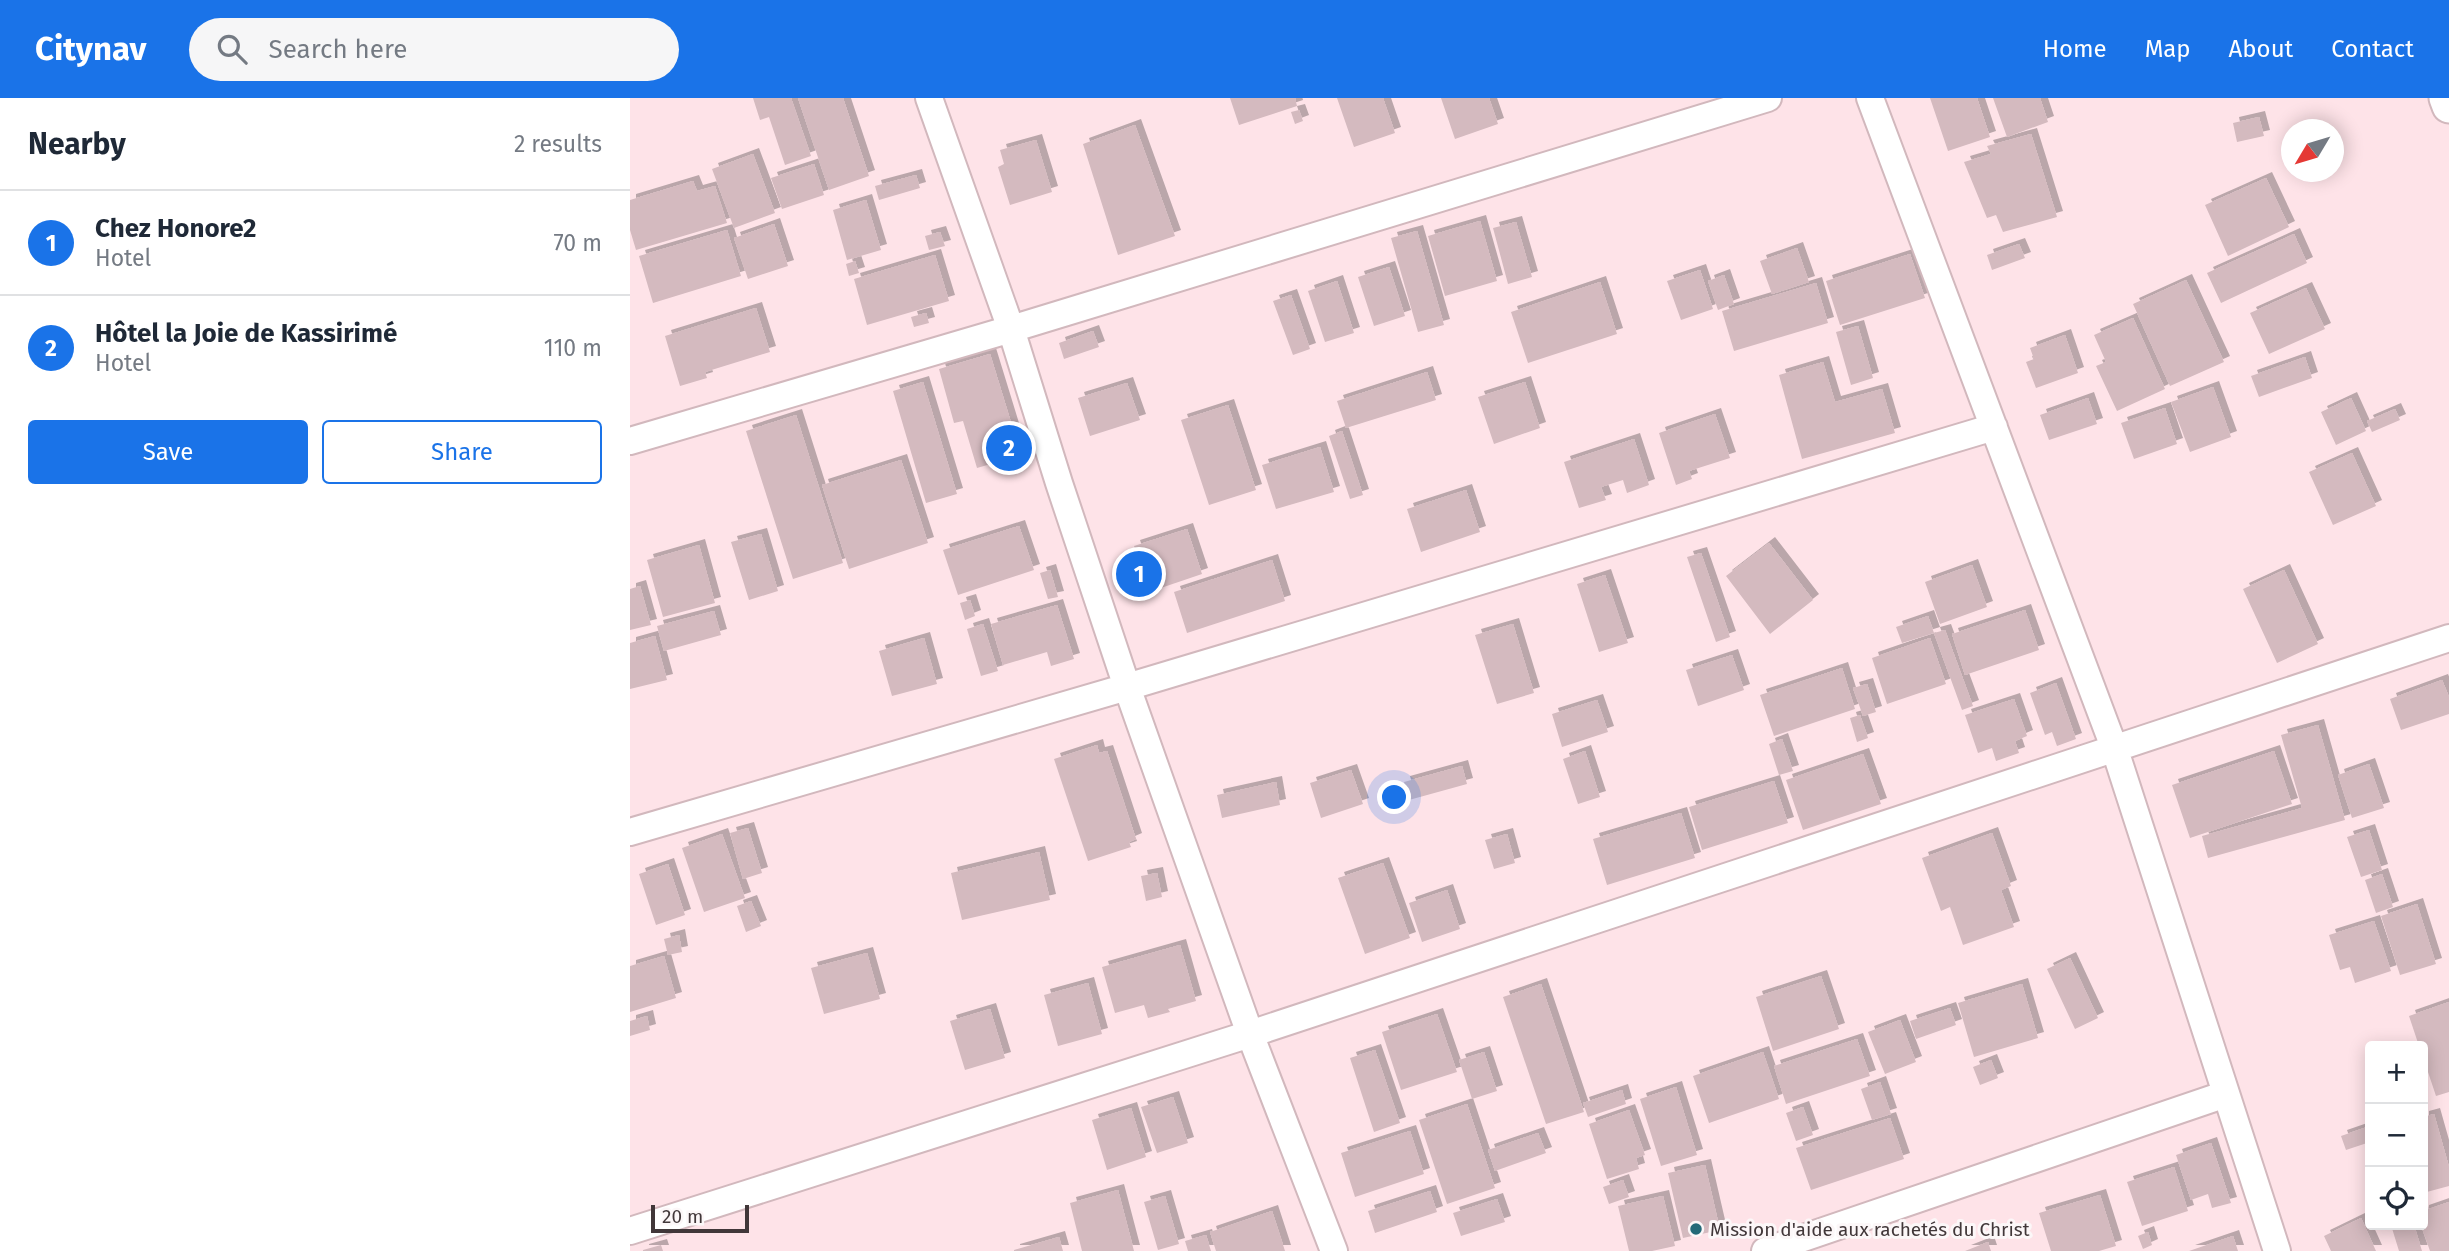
<!DOCTYPE html>
<html lang="en">
<head>
<meta charset="utf-8">
<style>
	body { margin:0; font-family:"Fira Sans",sans-serif; background:#f6f6f7; color:#1f2937 }
	.controls { position:absolute; right:21px; bottom:21px; display:grid; overflow:hidden; border-radius:7px; box-shadow:0 4px 18px #0003 }
	.controls button { width:63px; height:63px; display:grid; place-items:center; padding:0; border:0; border-bottom:2px solid #e0e1e3; background:#fff; color:#1f2937; font:35px sans-serif }
	.compass { position:absolute; left:1651px; top:21px; width:63px; height:63px; border-radius:50%; background:#fff; box-shadow:0 4px 18px #0003; rotate:232deg }
	.scale { position:absolute; left:21px; bottom:18px; width:98px; box-sizing:border-box; padding-left:7px; border:4px solid #413739; border-top:0; font-size:19px; line-height:24px; white-space:nowrap; color:#413739; -webkit-text-stroke:5px #fcf7f8; paint-order:stroke }
	.you { position:absolute; left:765px; top:700px; width:24px; height:24px; margin:-18px; border:5px solid #fff; border-radius:50%; background:#1a73e8; box-shadow:0 0 0 10px #1a73e833 }
	.badge { display:grid; place-items:center; width:46px; height:46px; border-radius:50%; background:#1a73e8; color:#fff; font-size:23px; font-weight:700 }
	.pin { position:absolute; translate:-50% -50%; border:4px solid #fff; box-shadow:0 2px 7px #0006 }
	.list { margin:0; padding:0; list-style:none }
	h2 { display:flex; justify-content:space-between; align-items:center; height:91px; margin:0; padding:0 28px; font-size:30px }
	h2 small { font-size:23px; font-weight:400; color:#747a83 }
	.list li { display:grid; grid-template-columns:46px 1fr auto; gap:21px; align-items:center; box-sizing:border-box; height:105px; padding:0 28px; border-top:2px solid #e0e1e3 }
	.list b { display:block; font-size:26px; white-space:nowrap }
	.list p { margin:0; font-size:23px; white-space:nowrap; color:#747a83 }
	.list em { font-size:23px; font-style:normal; color:#747a83 }
	.actions { display:flex; gap:14px; padding:21px 28px }
	.actions a { flex:1; padding:16px 0; border:2px solid #1a73e8; border-radius:7px; text-align:center; font-size:24px; color:#1a73e8 }
	.actions .main { background:#1a73e8; color:#fff }
	.icon { flex:none; width:38px; height:38px; fill:none; stroke:currentColor; stroke-width:2; stroke-linecap:round; stroke-linejoin:round }
	.map { position:relative; flex:none; width:1819px; height:1153px; overflow:hidden }
	header { display:flex; align-items:center; gap:42px; box-sizing:border-box; height:98px; padding:0 35px; background:#1a73e8; color:#fff }
	header strong { font-size:33px }
	nav { display:flex; gap:38px; margin-inline-start:auto; font-size:24px }
	.search { width:490px; height:63px; background:#f6f6f7; display:flex; align-items:center; gap:18px; box-sizing:border-box; padding:0 24px; border-radius:38px; color:#747a83; font-size:26px }
	main { display:flex }
	aside { flex:1; background:#fff }
	.map>svg:first-child { display:block }
	.building { fill:#d4babf; filter:url(#shadow) }
	.lines { fill:none; stroke-linecap:round; stroke-linejoin:round }
	.minor-casing { stroke:#d2b8bd; stroke-width:30 }
	.tertiary-casing { stroke:#d2b8bd; stroke-width:37 }
	.minor { stroke:#fff; stroke-width:26 }
	.tertiary { stroke:#fff; stroke-width:33 }
	.poi-dot { fill:#236a78; stroke:#fcf7f8; stroke-width:2.5 }
	.labels { text-anchor:middle; dominant-baseline:central; stroke-width:6; stroke-linejoin:round; paint-order:stroke }
	.poi-label { font-size:19px; fill:#413739; stroke:#fcf7f8; text-anchor:start }
</style>
</head>
<body>
<header>
<strong>Citynav</strong>
<div class="search"><svg class="icon" aria-label="search" viewBox="0 0 24 24"><circle cx="10" cy="10" r="6"/><path d="M15 15l6 6"/></svg>Search here</div>
<nav><a>Home</a><a>Map</a><a>About</a><a>Contact</a></nav>
</header>
<main>
<aside>
<h2>Nearby<small>2 results</small></h2>
<ul class="list">
<li><span class="badge">1</span><div><b>Chez Honore2</b><p>Hotel</p></div><em>70 m</em></li>
<li><span class="badge">2</span><div><b>Hôtel la Joie de Kassirimé</b><p>Hotel</p></div><em>110 m</em></li>
</ul>
<div class="actions"><a class="main">Save</a><a>Share</a></div>
</aside>
<div class="map">
<svg width="1819" height="1153" viewBox="0 0 1819 1153">
	<defs>
		<filter id="shadow"><feDropShadow dx="6" dy="-6" stdDeviation="0" flood-color="#0004"/></filter>
	</defs>
	<rect width="100%" height="100%" fill="#fee3e8"/>
	<path class="building" d="M123,0h38l20,58 -26,9 -16,-48 -9,3z
		M168,0h45l26,78 -40,14z
		M600,0h65l2,8 -58,19z
		M707,0h46l12,35 -41,14z
		M811,0h48l9,26 -43,15z
		M1300,0h47l13,39 -42,14z
		M1363,0h47l8,24 -41,15z
		M669,12l4,11 -8,3 -4,-12z
		M1629,19l5,19 -27,6 -4,-19z
		M505,27l40,111 -57,19 -35,-111z
		M1401,36l26,83 -54,15 -7,-17 -9,3 -23,-56 27,-8 -4,-8z
		M406,42l16,52 -42,13 -12,-38 6,-3 -4,-14z
		M123,56l22,59 -41,15 -22,-59z
		M184,66l10,31 -42,14 -11,-31z
		M286,77l4,13 -41,12 -4,-14z
		M1636,80l23,49 -61,29 -23,-51z
		M63,83l4,10 18,-5 12,37 -91,27 -6,-20v-30z
		M236,102l15,50 -34,10 -14,-50z
		M850,123l17,60 -52,15 -17,-60z
		M886,124l16,55 -24,7 -15,-56z
		M144,126l14,42 -40,13 -14,-41z
		M97,132l14,46 -88,27 -14,-47z
		M787,133l27,94 -26,7 -27,-94z
		M310,134l5,14 -16,4 -4,-14z
		M1664,136l13,29 -86,40 -14,-30z
		M1389,146l6,14 -33,12 -5,-15z
		M1167,150l12,34 -37,12 -12,-33z
		M1280,156l15,44 -85,27 -14,-44z
		M305,157l14,46 -82,24 -13,-46z
		M225,163l4,12 -10,3 -3,-12z
		M759,169l16,49 -31,10 -16,-49z
		M1070,172l13,39 -32,11 -14,-39z
		M1094,177l10,29 -16,6 -10,-29z
		M1556,182l38,82 -54,24 -37,-82z
		M707,183l17,52 -29,9 -17,-51z
		M970,184l17,52 -89,29 -17,-51z
		M1186,185l12,40 -94,28 -12,-40z
		M1676,190l19,41 -56,25 -19,-41z
		M661,197l19,54 -17,6 -20,-54z
		M126,210l14,44 -65,20 2,6 -27,8 -15,-50z
		M296,215l3,10 -15,4 -3,-10z
		M1503,220l32,71 -48,22 -21,-45 10,-4 -12,-27z
		M1228,228l15,52 -22,7 -15,-53z
		M463,233l6,16 -35,12 -5,-16z
		M1435,237l13,38 -42,15 -10,-26 8,-3 -4,-11z
		M360,256l31,101 -44,13 -14,-47 -9,2 -15,-54z
		M1675,259l7,21 -53,19 -8,-21z
		M1193,264l12,40 47,-13 13,44 -93,26 -23,-84z
		M797,274l9,28 -90,28 -9,-27z
		M293,284l34,112 -31,9 -33,-112z
		M895,284l15,46 -46,16 -16,-47z
		M497,285l13,37 -50,16 -12,-38z
		M1583,289l18,50 -41,15 -19,-50z
		M1458,300l9,26 -48,16 -9,-25z
		M1721,300l15,33 -30,14 -15,-33z
		M598,307l28,85 -47,15 -28,-85z
		M1535,310l12,36 -43,15 -13,-36z
		M1765,311l5,11 -28,12 -5,-11z
		M1085,316l15,44 -41,13 3,8 -16,6 -17,-52z
		M166,317l47,148 -50,16 -47,-148z
		M712,333l21,64 -13,4 -21,-63z
		M1004,341l15,46 -22,8 -4,-13 -22,7 5,13 -27,8 -15,-46z
		M690,349l14,45 -58,17 -14,-44z
		M1722,355l24,53 -43,19 -24,-53z
		M271,362l27,83 -79,26 -27,-84z
		M836,392l14,42 -59,20 -14,-43z
		M389,428l15,44 -76,25 -15,-45z
		M557,431l15,45 -53,18 -15,-46z
		M131,436l17,57 -29,9 -18,-58z
		M1139,445l44,57 -43,34 -44,-58z
		M69,447l16,58 -52,14 -16,-57z
		M1071,455l29,84 -14,5 -29,-85z
		M642,462l13,41 -98,32 -13,-41z
		M1342,467l15,42 -47,17 -15,-42z
		M420,472l8,27 -10,2 -8,-26z
		M1654,472l34,74 -41,19 -34,-74z
		M975,477l23,68 -29,9 -22,-68z
		M10,488l11,39 -21,5v-41z
		M340,502l5,16 -10,4 -5,-17z
		M427,507l17,54 -23,7 -4,-14 -44,13 -12,-41z
		M1395,512l14,40 -74,25 -13,-41z
		M84,513l7,24 -57,16 -7,-25z
		M1298,518l6,17 -32,10 -6,-16z
		M353,526l15,47 -17,5 -14,-47z
		M883,526l21,69 -37,11 -22,-69z
		M1315,532l28,76 -11,4 -28,-77z
		M25,538l12,44 -37,9v-46z
		M294,540l13,46 -45,12 -13,-45z
		M1300,540l16,46 -59,20 -15,-46z
		M1102,557l12,35 -46,16 -12,-36z
		M1212,570l13,41 -81,27 -14,-41z
		M1812,582l7,17v17l-48,16 -11,-31z
		M1426,585l20,56 -19,7 -5,-14 -7,3 -15,-42z
		M1237,586l9,28 -13,4 -10,-28z
		M1384,601l13,37 -12,5 4,12 -23,8 -4,-13 -14,5 -13,-38z
		M967,602l11,32 -46,15 -10,-33z
		M1230,617l8,23 -11,4 -7,-24z
		M1688,627l27,95 -137,38 -6,-22 100,-28 -21,-73z
		M1152,641l11,32 -14,4 -10,-31z
		M467,647l2,8 8,-2 29,88 -7,3 2,5 -43,14 -34,-102z
		M955,653l15,46 -22,7 -15,-45z
		M1644,653l18,53 -102,34 -18,-53z
		M1233,656l18,50 -78,26 -17,-50z
		M1739,666l15,44 -32,10 -14,-43z
		M832,668l5,18 -58,16 -5,-18z
		M721,672l12,34 -42,14 -11,-35z
		M1144,683l14,42 -86,27 -13,-43z
		M646,684l4,23 -58,13 -5,-23z
		M1051,715l14,45 -88,27 -14,-46z
		M118,730l14,45 -19,6 -13,-46z
		M1739,732l13,40 -21,7 -14,-40z
		M1362,735l19,53 -10,4 13,37 -51,18 -13,-38 -9,4 -19,-53z
		M92,736l23,64 -41,14 -22,-64z
		M877,736l8,29 -21,6 -9,-29z
		M409,754l11,48 -88,20 -11,-47z
		M753,765l27,75 -45,16 -27,-76z
		M38,766l17,51 -29,10 -17,-51z
		M527,775l5,24 -16,4 -5,-25z
		M1752,776l11,33 -17,6 -11,-33z
		M817,792l13,39 -38,13 -13,-39z
		M121,803l10,25 -15,6 -9,-26z
		M1787,806l19,60 -36,11 -19,-59z
		M1744,823l17,50 -36,12 -5,-16 -10,3 -11,-35z
		M49,837l3,17 -14,3 -4,-16z
		M550,847l16,56 -28,8 2,3 -22,6 -4,-13 -29,8 -13,-46z
		M237,855l13,46 -56,15 -13,-46z
		M34,858l12,42 -46,14v-46z
		M1440,860l28,60 -23,11 -28,-60z
		M1191,878l18,53 -66,22 -17,-54z
		M458,885l14,51 -44,12 -14,-51z
		M911,886l43,128 -38,12 -43,-127z
		M1392,886l16,54 -64,19 -16,-54z
		M1819,904v90l-13,4 -13,-39v-11h-4l-10,-30z
		M1320,910l6,17 -40,14 -6,-18z
		M360,911l15,49 -40,12 -15,-49z
		M807,916l20,58 -56,18 -19,-58z
		M17,918l3,14 -20,6v-15z
		M1270,922l16,42 -31,12 -17,-42z
		M1227,941l13,37 -84,28 -12,-38z
		M745,952l25,73 -26,9 -24,-74z
		M854,954l13,39 -25,8 -13,-39z
		M1133,954l16,47 -70,24 -16,-47z
		M1361,962l7,18 -18,7 -7,-18z
		M1250,984l11,32 -19,6 -11,-31z
		M1046,989l21,68 -36,11 -21,-67z
		M992,992l4,14 -38,13 -5,-14z
		M543,999l15,46 -31,10 -16,-46z
		M837,1006l28,84 -48,16 -28,-84z
		M1173,1009l10,28 -17,6 -10,-28z
		M501,1010l15,49 -39,13 -15,-50z
		M999,1012l16,45 -9,3 3,11 -32,10 -18,-55z
		M1804,1016l15,53v19l-26,7v-76z
		M1260,1020l14,41 -93,31 -15,-42z
		M1740,1028v16l-24,8 -5,-14z
		M780,1033l14,43 -69,23 -14,-44z
		M908,1035l8,20 -51,18 -7,-21z
		M1581,1045l20,60 -19,5 -4,-14 -17,6 -15,-45z
		M1075,1067l15,65 -37,8 -15,-65z
		M1544,1069l14,44 -46,15 -15,-44z
		M993,1082l6,17 -20,7 -6,-17z
		M488,1092l16,61h-52l-12,-48z
		M800,1093l7,21 -62,21 -7,-22z
		M1470,1097l16,51 -17,5h-48l-12,-38z
		M535,1098l14,48 -21,6 -14,-48z
		M1033,1098l12,50 -23,5h-23l-11,-45z
		M867,1101l8,23 -44,14 -8,-23z
		M1819,1104v49h-19l-9,-26 2,-14z
		M642,1113l13,40h-69l-6,-19z
		M1731,1120l15,33h-45l-7,-15z
		M1761,1127h23l8,26h-23z
		M1518,1134l4,13 -9,4 -5,-13z
		M576,1137l5,16h-23l-3,-10z
		M1603,1138l5,15h-49z
		M429,1139l4,14h-49v-1z
		M1358,1144l3,9h-26z
		M31,1147l2,6h-20v-1z"/>
	<g class="lines">
		<g class="minor-casing">
			<path id="minor" d="M299,0l82,231 48,154 68,204 123,347 84,217
				M1240,0l245,652 162,501
				M0,343l381,-112 757,-231
				M0,734l497,-145 867,-260
				M0,1133l620,-197 1199,-396
				M1135,1153l461,-157"/>
		</g>
		<g class="tertiary-casing">
			<path id="tertiary" d="M1816,0l3,8"/>
		</g>
		<use href="#minor" class="minor"/>
		<use href="#tertiary" class="tertiary"/>
	</g>
	<circle class="poi-dot" cx="1066" cy="1131" r="7"/>
	<g class="labels">
		<g class="poi-label">
			<text x="1080" y="1131">Mission d'aide aux rachetés du Christ</text>
		</g>
	</g>
</svg>
<div class="controls">
<button>+</button>
<button>−</button>
<button><svg class="icon" aria-label="locate" viewBox="0 0 24 24"><circle cx="12" cy="12" r="6"/><path d="M12 2v4M12 18v4M2 12h4M18 12h4"/></svg></button>
</div>
<svg class="compass" viewBox="-18 -18 36 36"><path d="M0-13l5 13h-10z" fill="#e53935"/><path d="M0 13l5-13h-10z" fill="#747a83"/></svg>
<div class="scale">20 m</div>
<div class="you"></div>
<div class="pin badge" style="left:509px;top:476px">1</div>
<div class="pin badge" style="left:379px;top:350px">2</div>
</div>
</main>
</body>
</html>
